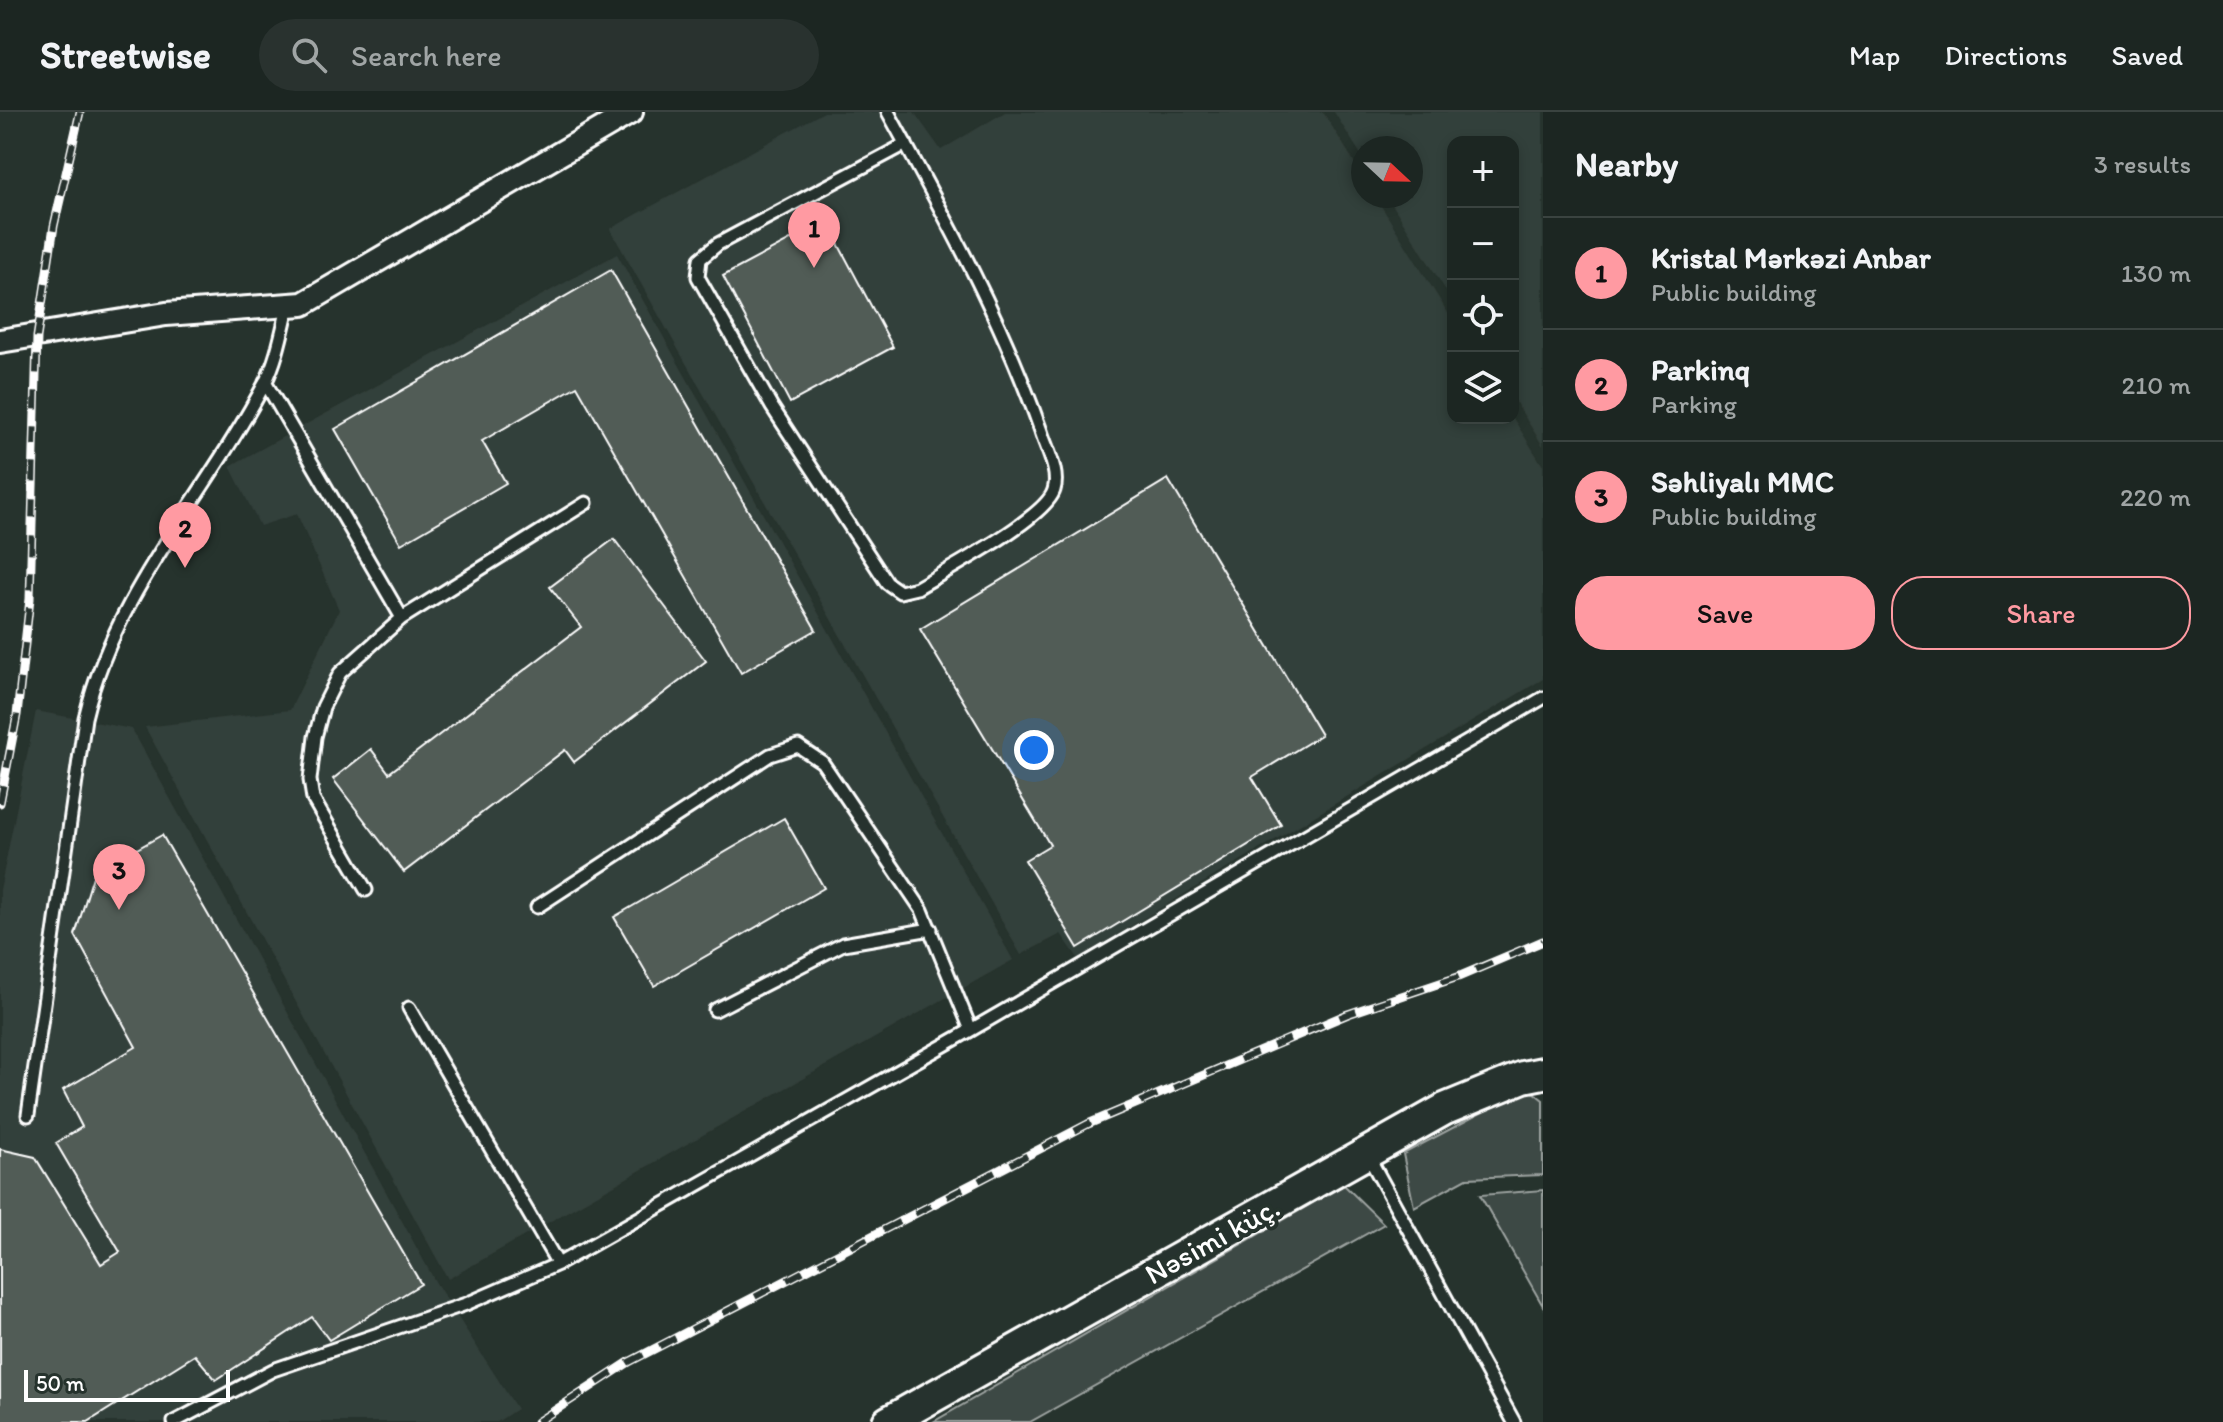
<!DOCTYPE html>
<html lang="en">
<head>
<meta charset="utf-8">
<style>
	body { margin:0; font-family:Itim,sans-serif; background:#29322f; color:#f1f3f6 }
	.controls { position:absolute; right:24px; top:24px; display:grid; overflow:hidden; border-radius:16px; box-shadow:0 4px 12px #0003 }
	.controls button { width:72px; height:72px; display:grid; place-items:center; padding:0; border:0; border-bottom:2px solid #3a4340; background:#1c2622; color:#f1f3f6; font:40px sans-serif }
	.compass { position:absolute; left:1351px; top:24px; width:72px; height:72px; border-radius:50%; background:#1c2622; box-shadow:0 4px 12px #0003; rotate:112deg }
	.scale { position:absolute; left:24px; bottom:20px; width:206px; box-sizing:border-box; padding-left:8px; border:4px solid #fff; border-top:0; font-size:22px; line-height:28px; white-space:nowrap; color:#fff; -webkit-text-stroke:6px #26332d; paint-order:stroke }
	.you { position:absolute; left:1034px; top:638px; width:28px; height:28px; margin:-20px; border:6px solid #fff; border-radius:50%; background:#1a73e8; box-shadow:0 0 0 12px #1a73e833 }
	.badge { display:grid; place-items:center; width:52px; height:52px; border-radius:50%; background:#ff9aa2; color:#111; font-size:26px; font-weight:700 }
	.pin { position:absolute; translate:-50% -66px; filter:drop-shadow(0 2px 4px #0008) }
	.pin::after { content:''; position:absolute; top:42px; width:28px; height:24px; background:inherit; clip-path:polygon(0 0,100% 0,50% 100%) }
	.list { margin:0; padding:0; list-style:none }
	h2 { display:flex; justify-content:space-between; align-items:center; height:104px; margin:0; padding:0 32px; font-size:34px }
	h2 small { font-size:26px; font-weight:400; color:#a0a5a5 }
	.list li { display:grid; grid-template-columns:52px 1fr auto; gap:24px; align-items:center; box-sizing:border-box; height:112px; padding:0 32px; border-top:2px solid #3a4340 }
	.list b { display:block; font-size:30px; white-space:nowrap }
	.list p { margin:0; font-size:26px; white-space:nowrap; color:#a0a5a5 }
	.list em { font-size:26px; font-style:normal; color:#a0a5a5 }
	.actions { display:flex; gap:16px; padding:24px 32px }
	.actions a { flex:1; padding:18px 0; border:2px solid #ff9aa2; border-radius:32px; text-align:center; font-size:28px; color:#ff9aa2 }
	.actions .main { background:#ff9aa2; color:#111 }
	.icon { flex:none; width:44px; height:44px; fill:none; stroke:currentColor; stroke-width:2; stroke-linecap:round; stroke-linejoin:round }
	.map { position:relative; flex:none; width:1543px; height:1310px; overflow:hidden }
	header { display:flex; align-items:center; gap:48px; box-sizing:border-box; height:112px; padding:0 40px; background:#1c2622; border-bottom:2px solid #3a4340 }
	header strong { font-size:38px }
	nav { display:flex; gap:44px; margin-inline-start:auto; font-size:28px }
	.search { width:560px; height:72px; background:#29322f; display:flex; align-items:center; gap:20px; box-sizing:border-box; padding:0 28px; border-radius:44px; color:#a0a5a5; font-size:30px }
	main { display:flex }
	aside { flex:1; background:#1c2622 }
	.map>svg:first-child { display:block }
	.built { fill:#333f3a }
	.green { fill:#3e4944; stroke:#9ea4a2; stroke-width:2 }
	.building { fill:#515c57; stroke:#fff; stroke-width:2 }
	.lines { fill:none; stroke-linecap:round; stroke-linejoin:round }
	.lane-casing { stroke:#fff; stroke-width:17 }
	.street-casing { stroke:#fff; stroke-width:28 }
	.secondary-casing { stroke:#fff; stroke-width:36 }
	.lane { stroke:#26332d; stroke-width:11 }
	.street { stroke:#26332d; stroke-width:22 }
	.secondary { stroke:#26332d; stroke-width:30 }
	.rail-casing { stroke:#fff; stroke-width:9 }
	.rail { stroke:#26332d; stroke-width:6; stroke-dasharray:18; stroke-linecap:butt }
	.labels { text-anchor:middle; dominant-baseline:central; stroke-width:8; stroke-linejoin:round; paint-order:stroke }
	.street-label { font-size:30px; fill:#fff; stroke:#26332d }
</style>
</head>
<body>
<header>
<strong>Streetwise</strong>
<div class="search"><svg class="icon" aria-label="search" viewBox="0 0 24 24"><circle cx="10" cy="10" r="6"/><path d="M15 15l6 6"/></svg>Search here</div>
<nav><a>Map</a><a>Directions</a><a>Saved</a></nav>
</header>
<main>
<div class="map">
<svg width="1543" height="1310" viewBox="0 0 1543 1310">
	<rect width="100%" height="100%" fill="#26332d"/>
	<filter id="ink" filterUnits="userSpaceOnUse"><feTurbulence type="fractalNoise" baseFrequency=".0125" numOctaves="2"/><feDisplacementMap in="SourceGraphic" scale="16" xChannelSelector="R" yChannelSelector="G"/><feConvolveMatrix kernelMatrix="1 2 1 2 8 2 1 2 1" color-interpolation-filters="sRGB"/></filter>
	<g filter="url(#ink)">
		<path class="built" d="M824,0h90l27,38 64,-38h318l40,64v20h12l78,125v97h60l30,48v213l-465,279 -17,-24 -40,21 -411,-726z
			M1334,0h209v334l-30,-48v-256h-60v160l-66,-106h24v-48h-48v10z
			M617,142l396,706 -565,319 -303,-552 145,-17 49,-100 -42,-96 -37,12 -30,-60z
			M36,599l96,18 304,554 81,126 -20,13h-497v-532z"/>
		<path class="green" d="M1533,980l10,8v75l-76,3 -53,29 -11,-53 114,-60z
			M1344,1073l40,39 -354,198h-97z
			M1543,1078v116l-63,-111z"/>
		<path class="building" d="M826,109l67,126 -103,56 -67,-127z
			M611,158l205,360 -75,43 -164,-287 -95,55 24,42 -105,61 -66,-115z
			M1168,367l153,256 -69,42 29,48 -203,123 -53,-88 25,-15 -130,-216z
			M614,427l92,122 -132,101 -9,-12 -161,122 -71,-93 38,-30 18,24 192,-146 -31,-40z
			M784,706l40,70 -170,98 -40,-69z
			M162,723l259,449 -92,56 -17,-23 -96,63 -21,-25 -107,67h-88v-273l35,8 66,107 19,-12 -64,-109 26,-16 -19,-37 73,-43 -61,-112 19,-62z"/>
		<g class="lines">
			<g class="lane-casing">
				<path id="lane" d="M888,0c57,104 114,207 153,319 5,17 19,41 13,59 -8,28 -109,81 -137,98l-17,4 -13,-9 -115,-176 -74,-130 2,-18 18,-15 188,-100
					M265,270l137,236
					M366,778l-53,-91 -3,-19 5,-43 8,-30 17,-34 62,-55 184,-115
					M537,795l233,-152 28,-9 24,16 100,148 49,120
					M409,896l149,256
					M715,898l128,-66 88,-15
					M28,1003l57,-397c30,-127 120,-221 180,-335 12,-23 17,-51 23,-76
					M1367,1042l147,268
					M174,1310l99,-52 193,-66 92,-40 413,-234 572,-332"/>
			</g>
			<g class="street-casing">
				<path id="street" d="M0,229l166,-27 137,-10 328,-192"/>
			</g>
			<g class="secondary-casing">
				<path id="secondary" d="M888,1310l557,-313 78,-32 20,-4"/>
			</g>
			<use href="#lane" class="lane"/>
			<use href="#street" class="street"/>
			<use href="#secondary" class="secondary"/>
			<g class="rail-casing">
				<path id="rail" d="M0,691l17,-88 13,-116 7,-262 17,-111 26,-114
					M537,1310l92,-60 459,-238 260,-110 110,-37 85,-36"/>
			</g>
			<use href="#rail" class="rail"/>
		</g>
	</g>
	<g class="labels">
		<g class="street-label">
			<text transform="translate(1212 1128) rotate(-29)">Nəsimi küç.</text>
		</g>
	</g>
</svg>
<div class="controls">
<button>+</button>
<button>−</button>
<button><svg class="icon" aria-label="locate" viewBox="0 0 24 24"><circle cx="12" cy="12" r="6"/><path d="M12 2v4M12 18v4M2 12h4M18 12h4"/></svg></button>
<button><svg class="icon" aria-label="layers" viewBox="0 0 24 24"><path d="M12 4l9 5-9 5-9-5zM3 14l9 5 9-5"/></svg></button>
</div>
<svg class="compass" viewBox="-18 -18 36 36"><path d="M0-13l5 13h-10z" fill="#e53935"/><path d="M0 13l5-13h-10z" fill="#a0a5a5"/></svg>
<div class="scale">50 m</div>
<div class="you"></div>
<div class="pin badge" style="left:814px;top:156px">1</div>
<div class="pin badge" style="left:185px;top:456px">2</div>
<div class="pin badge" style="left:119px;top:798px">3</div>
</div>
<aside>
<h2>Nearby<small>3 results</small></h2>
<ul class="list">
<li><span class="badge">1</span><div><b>Kristal Mərkəzi Anbar</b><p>Public building</p></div><em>130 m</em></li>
<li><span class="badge">2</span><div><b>Parkinq</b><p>Parking</p></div><em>210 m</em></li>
<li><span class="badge">3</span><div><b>Səhliyalı MMC</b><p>Public building</p></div><em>220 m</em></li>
</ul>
<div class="actions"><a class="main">Save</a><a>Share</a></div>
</aside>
</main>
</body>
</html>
